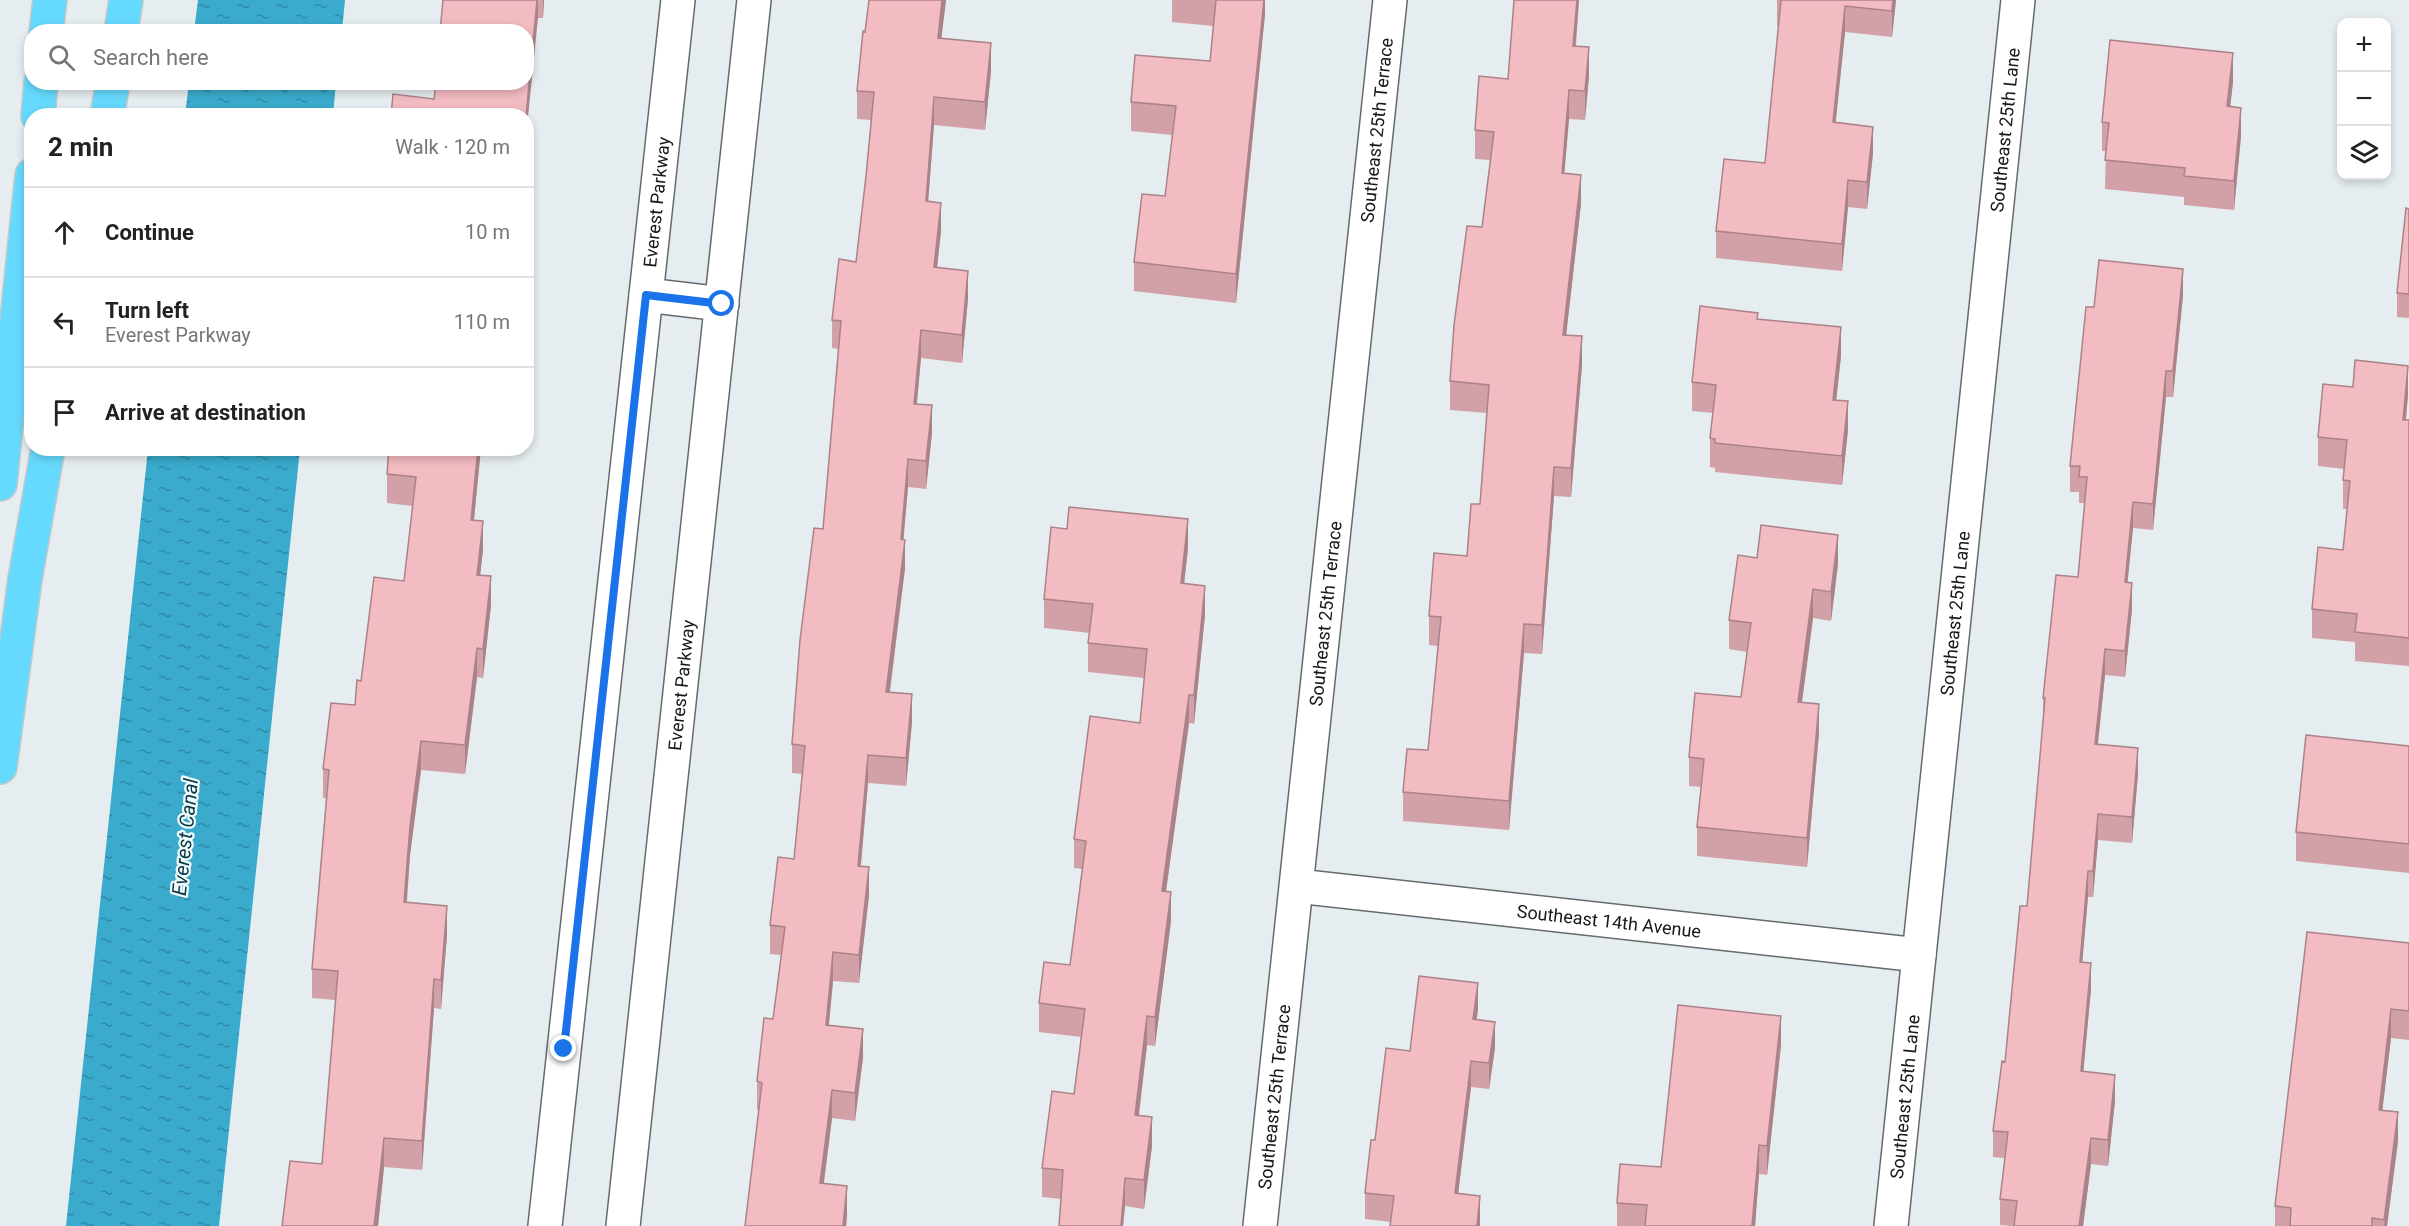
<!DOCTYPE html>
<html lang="en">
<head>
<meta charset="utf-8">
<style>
	body { margin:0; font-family:Roboto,sans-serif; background:#f2f2f2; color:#222 }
	.controls { position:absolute; right:18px; top:18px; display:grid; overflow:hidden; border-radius:12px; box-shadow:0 3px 9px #0003 }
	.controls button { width:54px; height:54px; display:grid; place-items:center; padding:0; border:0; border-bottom:2px solid #e0e0e0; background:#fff; color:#222; font:30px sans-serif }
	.stop { position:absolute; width:18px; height:18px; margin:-14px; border:4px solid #1a73e8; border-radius:50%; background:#fff }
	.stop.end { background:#1a73e8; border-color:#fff; box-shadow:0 2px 6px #0008 }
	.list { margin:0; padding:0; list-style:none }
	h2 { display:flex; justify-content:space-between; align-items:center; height:78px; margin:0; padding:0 24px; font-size:26px }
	h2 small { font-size:20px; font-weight:400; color:#767676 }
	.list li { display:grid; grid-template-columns:39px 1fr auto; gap:18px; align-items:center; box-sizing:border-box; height:90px; padding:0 24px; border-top:2px solid #e0e0e0 }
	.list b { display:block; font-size:22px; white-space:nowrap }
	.list p { margin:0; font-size:20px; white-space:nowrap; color:#767676 }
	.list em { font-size:20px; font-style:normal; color:#767676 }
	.icon { flex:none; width:33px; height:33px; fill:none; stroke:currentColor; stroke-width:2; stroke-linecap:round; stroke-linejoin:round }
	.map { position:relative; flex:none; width:2409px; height:1226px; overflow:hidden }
	.search { position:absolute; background:#fff; box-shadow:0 3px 9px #0003; left:24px; top:24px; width:510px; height:66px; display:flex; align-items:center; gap:15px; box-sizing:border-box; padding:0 21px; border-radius:24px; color:#767676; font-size:22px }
	.panel { position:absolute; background:#fff; box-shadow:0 3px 9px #0003; left:24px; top:108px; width:510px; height:348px; border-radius:24px }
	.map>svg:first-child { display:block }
	.water { fill:url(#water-ripples) }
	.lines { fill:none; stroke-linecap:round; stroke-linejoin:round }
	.street-casing { stroke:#656b6d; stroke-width:36 }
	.secondary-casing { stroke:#656b6d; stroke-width:36 }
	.highway-casing { stroke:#c7c8c8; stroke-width:36 }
	.street { stroke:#fff; stroke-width:33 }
	.secondary { stroke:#fff; stroke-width:33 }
	.highway { stroke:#66dafe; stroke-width:33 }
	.wall { fill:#d1a1a7 }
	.shaded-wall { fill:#aa8388 }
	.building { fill:#f3bbc2; stroke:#aa8388; stroke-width:1.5 }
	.route { stroke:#1a73e8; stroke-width:8 }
	.labels { text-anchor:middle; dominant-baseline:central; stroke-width:4.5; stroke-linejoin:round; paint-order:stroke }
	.street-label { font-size:18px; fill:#161819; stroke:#f3fbfd }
	.water-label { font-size:20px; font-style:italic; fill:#053947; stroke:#f3fbfd }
</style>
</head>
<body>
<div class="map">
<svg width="2409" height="1226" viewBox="0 0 2409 1226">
	<defs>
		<pattern id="water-ripples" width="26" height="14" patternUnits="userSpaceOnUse" patternTransform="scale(1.5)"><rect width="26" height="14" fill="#3aabcc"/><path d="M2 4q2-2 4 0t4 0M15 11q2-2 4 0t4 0" fill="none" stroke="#308aa5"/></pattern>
	</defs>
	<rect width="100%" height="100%" fill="#e6edf0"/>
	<path class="water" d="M198,0h147l-3,31h-148z
		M189,83h147l-3,32h-148z
		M148,449h152l-81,777h-153z"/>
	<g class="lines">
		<g class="street-casing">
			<g id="street">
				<path id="s1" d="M1297,886l622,69"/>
				<path id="s2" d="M1260,1226l130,-1226"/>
				<path id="s3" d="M1891,1226l127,-1226"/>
			</g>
		</g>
		<g class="secondary-casing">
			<g id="secondary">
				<path d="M646,295l76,9"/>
				<path id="s4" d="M545,1226l133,-1226"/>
				<path id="s5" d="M623,1226l131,-1226"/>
			</g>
		</g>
		<g class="highway-casing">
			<path id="highway" d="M46,32l4,-32
				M121,32l5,-32
				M38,116l3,-34
				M107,116l6,-34
				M0,484l32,-309
				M0,767l25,-188 23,-131"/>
		</g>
		<use href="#street" class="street"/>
		<use href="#secondary" class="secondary"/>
		<use href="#highway" class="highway"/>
	</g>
	<path class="wall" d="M443,0h101l-1,18h-5l-104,81z
		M869,0h77l-5,38 50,33 -6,59 -51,-5 -6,77 13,29 -4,36 31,32 -6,64 -41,-5 -4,46 15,29 -6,56 -18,-2 -5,53 2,28 -15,124 22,30 -6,64 -38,-3 -7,83 8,29 -10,88 -26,-2 -4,44 34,32 -8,64 -23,-3 -8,65 23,31 -1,12h-101l14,-116h-2v-29l16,-62 8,-64 -11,-1v-29l24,-66 8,-85 -10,-1v-29l31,-215 15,-180 -6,-1v-28l24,-58 10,-86 5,-56 -14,-1v-28z
		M1172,0h93v14l-29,289 -102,-12v-29l31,-66 7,-61 -41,-4v-29l79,-41 3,-35 -41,-4z
		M1579,0l-3,46 13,30 -4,44 -16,-1 -5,54 17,31 -15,131 16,30 -11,132 -17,-1 -12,158 -18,-1 -15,177 -106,-9v-29l25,-42 10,-104 -9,-1v-29l38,-60 13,-52 7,-91 -37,-3v-29l32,-154 8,-67 -15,-1v-29l33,-51z
		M1777,0h119l-4,37 -47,-5 -10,91 38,30 -6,56 -19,-2 -6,64 -126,-13v-27l49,-68 14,-138h-2z
		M2233,82l-3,24 11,30 -7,74 -50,-5v-8l-79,-8 1,-38h-4v-29z
		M2409,209v109l-12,-1v-24z
		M2183,295l-10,102h-7l-13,133 -20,-2 -6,54 5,27 -7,68 -20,-2 -7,69 40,30 -6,69 -34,-3 -5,57h-5l-6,65 9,27 -8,82 32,30 -7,65 -17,-2 -8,62h-72l-11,-1v-26l5,-41 -12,-1v-26l12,-69 22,-156 16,-182v-26l35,-121 7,-74h-6v-11h-9v-26l24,-159z
		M1758,319l83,37 -5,44 12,30 -6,55 -127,-13v-4l-5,-1v-29l3,-25 -21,-2v-29z
		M2408,395l-2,25h3v246l-54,-5v-19l-43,-4v-29l31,-59 4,-41h-4v-29l1,-11 -26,-3v-29z
		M374,448h107l-7,72 9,30 -3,25 11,30 -8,73 -6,-1 -12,97 -44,-4 -11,85 -3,48 40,32 -6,74 -7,-1 -12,162 -38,-3 -6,59h-96l40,-62 13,-164 -23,-2v-29l14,-171h-3v-29l32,-64 6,-24 43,-100 9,-75 -26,-3v-29l1,-23 -14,-1z
		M1188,548l-4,35 21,32 -11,109 -5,-1 -23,169 5,29 -16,125 -8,-1 -8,71 13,30 -8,63 -19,-3 -2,20h-64l2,-27 -19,-2v-29l32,-74 7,-57 -42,-5v-29l31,-38 12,-96 -8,-1v-29l66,-116 4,-45 -56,-6v-29l2,-10 -46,-5v-29z
		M1757,558l81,6 -7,57 -18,-3 -11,85 17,30 -12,134 -110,-11v-29l4,-40 -12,-1v-29l52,-60 6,-45 -18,-3v-29z
		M2409,746v127l-113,-12v-29z
		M2409,943v97l-18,-2 -9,72 16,31 -11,85h-112v-20z
		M1478,1010l-2,9 19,29 -6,41 -18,-2 -13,107 22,28h-89l-26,-3v-26l10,-53 35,-89z
		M1781,1045l-14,130 -8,-1 -4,52h-138v-23l44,-36z"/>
	<path class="shaded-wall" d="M537,0h1v18l-12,119v-21z
		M543,0h1l-1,18z
		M942,0h4l-8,66v-28z
		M1264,0h1v14l-29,289v-29z
		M1577,0h2l-6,75v-29z
		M1893,0h3l-4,37v-26z
		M1845,6v26l-12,117v-27z
		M991,43v28l-6,59v-28z
		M1589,47v29l-4,44v-29z
		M2233,53v29l-6,53v-29z
		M1569,90v29l-7,83v-29z
		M934,97v28l-8,104v-28z
		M2241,108v28l-7,74v-29z
		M1873,127v26l-6,56v-27z
		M1581,175v29l-18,159v-28z
		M1848,180v27l-6,64v-27z
		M941,203v28l-7,64v-28z
		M2183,269v26l-10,102v-26z
		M968,271v28l-6,64v-28z
		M1841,327v29l-8,73v-29z
		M921,330v28l-7,74v-28z
		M1582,336v29l-11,132v-29z
		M2408,366v29l-5,54v-29z
		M2166,371v26l-13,133v-26z
		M1848,401v29l-6,55v-29z
		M932,405v28l-6,56v-28z
		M478,448h3l-10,101v-29z
		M908,459v28l-7,81v-29z
		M1554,467v29l-12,158v-29z
		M2133,502v26l-8,80v-26z
		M1188,519v29l-7,64v-29z
		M483,521v29l-6,54v-29z
		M1838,535v29l-7,57v-29z
		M905,540v28l-19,152v-28z
		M491,576v29l-8,73v-29z
		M2132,583v26l-7,68v-26z
		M1205,586v29l-11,109v-29z
		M1813,589v29l-15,113v-29z
		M1524,624v29l-15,177v-29z
		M477,648v29l-12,97v-29z
		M2105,649v26l-10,95v-26z
		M912,694v28l-6,64v-28z
		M1189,695v28l-27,197v-29z
		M1819,704v29l-12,134v-29z
		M421,741v29l-11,85 -6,76v-29l6,-76z
		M2138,748v26l-6,69v-26z
		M868,755v28l-10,111v-28z
		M2098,814v26l-5,57v-26z
		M869,867v28l-10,88v-28z
		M2088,871v26l-8,91v-26z
		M1171,892v29l-16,125v-29z
		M447,906v29l-6,74v-29z
		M833,952v29l-7,72v-28z
		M2091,963v26l-10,108v-26z
		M434,979v29l-12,162v-29z
		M1478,983v27l-5,35v-26z
		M2391,1009v29l-12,101v-29z
		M1147,1016v29l-12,99v-29z
		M1781,1016v29l-14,130v-29z
		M1495,1022v26l-6,41v-26z
		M863,1029v28l-8,64v-28z
		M1471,1061v26l-16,133v-27z
		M2115,1075v26l-7,65v-26z
		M832,1090v28l-12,93v-28z
		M2398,1112v29l-11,85h-3z
		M1152,1117v29l-8,63v-29z
		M384,1138v29l-6,59h-4z
		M2091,1138v26l-8,62h-4z
		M1759,1145v29l-4,52h-3z
		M1125,1178v28l-2,20h-2z
		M847,1186v28l-1,12h-3z
		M1480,1196v30h-3z"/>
	<path class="building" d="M443,0h94l-11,116h-135l2,-22 41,5 2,-17h90v-50h-86z
		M869,0h73l-4,38 53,5 -6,59 -51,-5 -8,104 15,2 -7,64 34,4 -6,64 -41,-5 -7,74 18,1 -6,56 -18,-2 -7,80 4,1 -19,152 26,2 -6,64 -38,-3 -10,111 11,1 -10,88 -26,-3 -7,73 37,4 -8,64 -23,-3 -12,93 27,3 -4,40h-98l17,-143 -5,-2 7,-63 9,1 12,-92 -15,-2 8,-68 16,2 11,-113 -13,-2 8,-104 14,-112 9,1 18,-208 -9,-1 7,-61 17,3 10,-86 8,-84 -17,-1 6,-60 2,1z
		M1216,0h48l-28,274 -102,-12 8,-68 23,2 11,-90 -45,-4 4,-47 75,6z
		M1514,0h63l-4,46 16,1 -4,44 -16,-1 -7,83 19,2 -18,160 19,1 -11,132 -17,-1 -12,158 -18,-1 -15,177 -106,-9 4,-43 21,1 13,-133 -12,-1 5,-63 33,3 4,-52h9l9,-119 -39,-4 4,-56 13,-99 15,1 12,-95 -19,-2 4,-54 29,3z
		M1781,0h112l-1,11 -47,-5 -12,116 40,5 -6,55 -19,-2 -6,64 -126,-13 8,-72 41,4z
		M2110,40l123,13 -6,53 14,2 -7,73 -50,-5 1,-8 -80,-8 4,-37 -7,-1z
		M2406,208l3,1v85l-12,-1z
		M2099,260l84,9 -10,102h-7l-13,133 -20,-2 -8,80 7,1 -7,68 -20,-2 -10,95 43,4 -6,69 -34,-3 -5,57h-5l-8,91 11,1 -10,108 34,4 -7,65 -17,-2 -12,88h-65l3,-25 -17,-2 8,-67 -15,-1 9,-70 3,1 15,-156h7l18,-208h-2l13,-123 22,2 9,-100h-8l1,-11h-10l16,-159h8z
		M1700,306l58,7 -1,6 84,8 -8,73 15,1 -6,55 -127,-13v-4l-5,-1 6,-53 -24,-3z
		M2355,360l53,6 -5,54h6v218l-54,-6 2,-18 -45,-5 6,-62 25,3 7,-69 -7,-1 4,-40 -29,-3 5,-53 30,3z
		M389,448h89l-7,72 12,1 -6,54 14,1 -8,73 -6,-1 -12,97 -44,-4 -11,85 -6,76 43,4 -6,74 -7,-1 -12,162 -38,-3 -10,88h-92l8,-65 32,3 16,-193 -26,-2 17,-199 -6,-1 8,-66 24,2 2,-25 4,1 13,-104 30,4 12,-104 -29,-3z
		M1069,507l119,12 -7,64 24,3 -11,109h-5l-27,196 9,1 -16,125 -8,-1 -12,99 17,2 -8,63 -19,-2 -4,48h-62l4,-56 -21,-2 10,-77 22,3 11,-85 -46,-6 5,-41 26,3 16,-124 -12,-2 16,-123 50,7 7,-74 -59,-6 5,-39 -49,-5 7,-72 16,2z
		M1761,525l77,10 -7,57 -18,-3 -15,113 21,2 -12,134 -110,-11 7,-68 -15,-2 6,-64 46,4 10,-74 -22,-3 9,-65 19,3z
		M2306,735l103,11v98l-113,-12z
		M2307,932l102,11v68l-18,-2 -12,101 19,2 -14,108 -12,-2v8h-82l1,-18 -16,-2z
		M1419,976l59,7 -5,36 22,3 -6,41 -18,-2 -16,132 25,3 -3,30h-87l4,-30 -29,-3 6,-53h4l11,-92 24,3z
		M1678,1005l103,11 -14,130 -8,-1 -7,81h-107l2,-21 -30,-2 3,-39 41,3z"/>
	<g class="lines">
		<path class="route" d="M564,1049l82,-754 76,9"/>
	</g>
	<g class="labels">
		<g class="street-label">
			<text stroke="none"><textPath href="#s2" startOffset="1102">Southeast 25th Terrace</textPath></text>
			<text stroke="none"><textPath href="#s3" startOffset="1102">Southeast 25th Lane</textPath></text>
			<text stroke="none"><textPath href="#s4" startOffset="1030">Everest Parkway</textPath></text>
			<text stroke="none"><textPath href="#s2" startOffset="616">Southeast 25th Terrace</textPath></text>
			<text stroke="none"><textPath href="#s3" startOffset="616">Southeast 25th Lane</textPath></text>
			<text stroke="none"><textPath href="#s5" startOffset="544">Everest Parkway</textPath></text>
			<text stroke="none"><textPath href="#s1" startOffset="314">Southeast 14th Avenue</textPath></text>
			<text stroke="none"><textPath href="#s2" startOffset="130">Southeast 25th Terrace</textPath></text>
			<text stroke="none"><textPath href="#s3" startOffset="130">Southeast 25th Lane</textPath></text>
		</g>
		<g class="water-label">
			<text transform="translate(185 837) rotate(-84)">Everest Canal</text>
		</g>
	</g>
</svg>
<div class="controls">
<button>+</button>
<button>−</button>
<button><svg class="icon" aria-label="layers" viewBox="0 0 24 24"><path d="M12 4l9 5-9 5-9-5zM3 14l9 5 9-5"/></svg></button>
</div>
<div class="stop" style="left:722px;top:304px"></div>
<div class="stop end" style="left:564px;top:1049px"></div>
<div class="search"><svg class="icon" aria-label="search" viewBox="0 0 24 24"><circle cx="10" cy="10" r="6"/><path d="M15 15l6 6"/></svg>Search here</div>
<section class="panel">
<h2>2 min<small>Walk · 120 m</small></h2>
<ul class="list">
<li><svg class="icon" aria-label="ahead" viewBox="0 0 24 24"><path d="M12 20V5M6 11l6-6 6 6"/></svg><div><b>Continue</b></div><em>10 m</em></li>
<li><svg class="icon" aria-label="left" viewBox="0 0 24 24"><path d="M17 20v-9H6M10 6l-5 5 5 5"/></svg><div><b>Turn left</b><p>Everest Parkway</p></div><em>110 m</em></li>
<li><svg class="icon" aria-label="arrive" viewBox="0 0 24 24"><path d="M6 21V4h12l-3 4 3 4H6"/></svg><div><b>Arrive at destination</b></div></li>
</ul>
</section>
</div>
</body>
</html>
